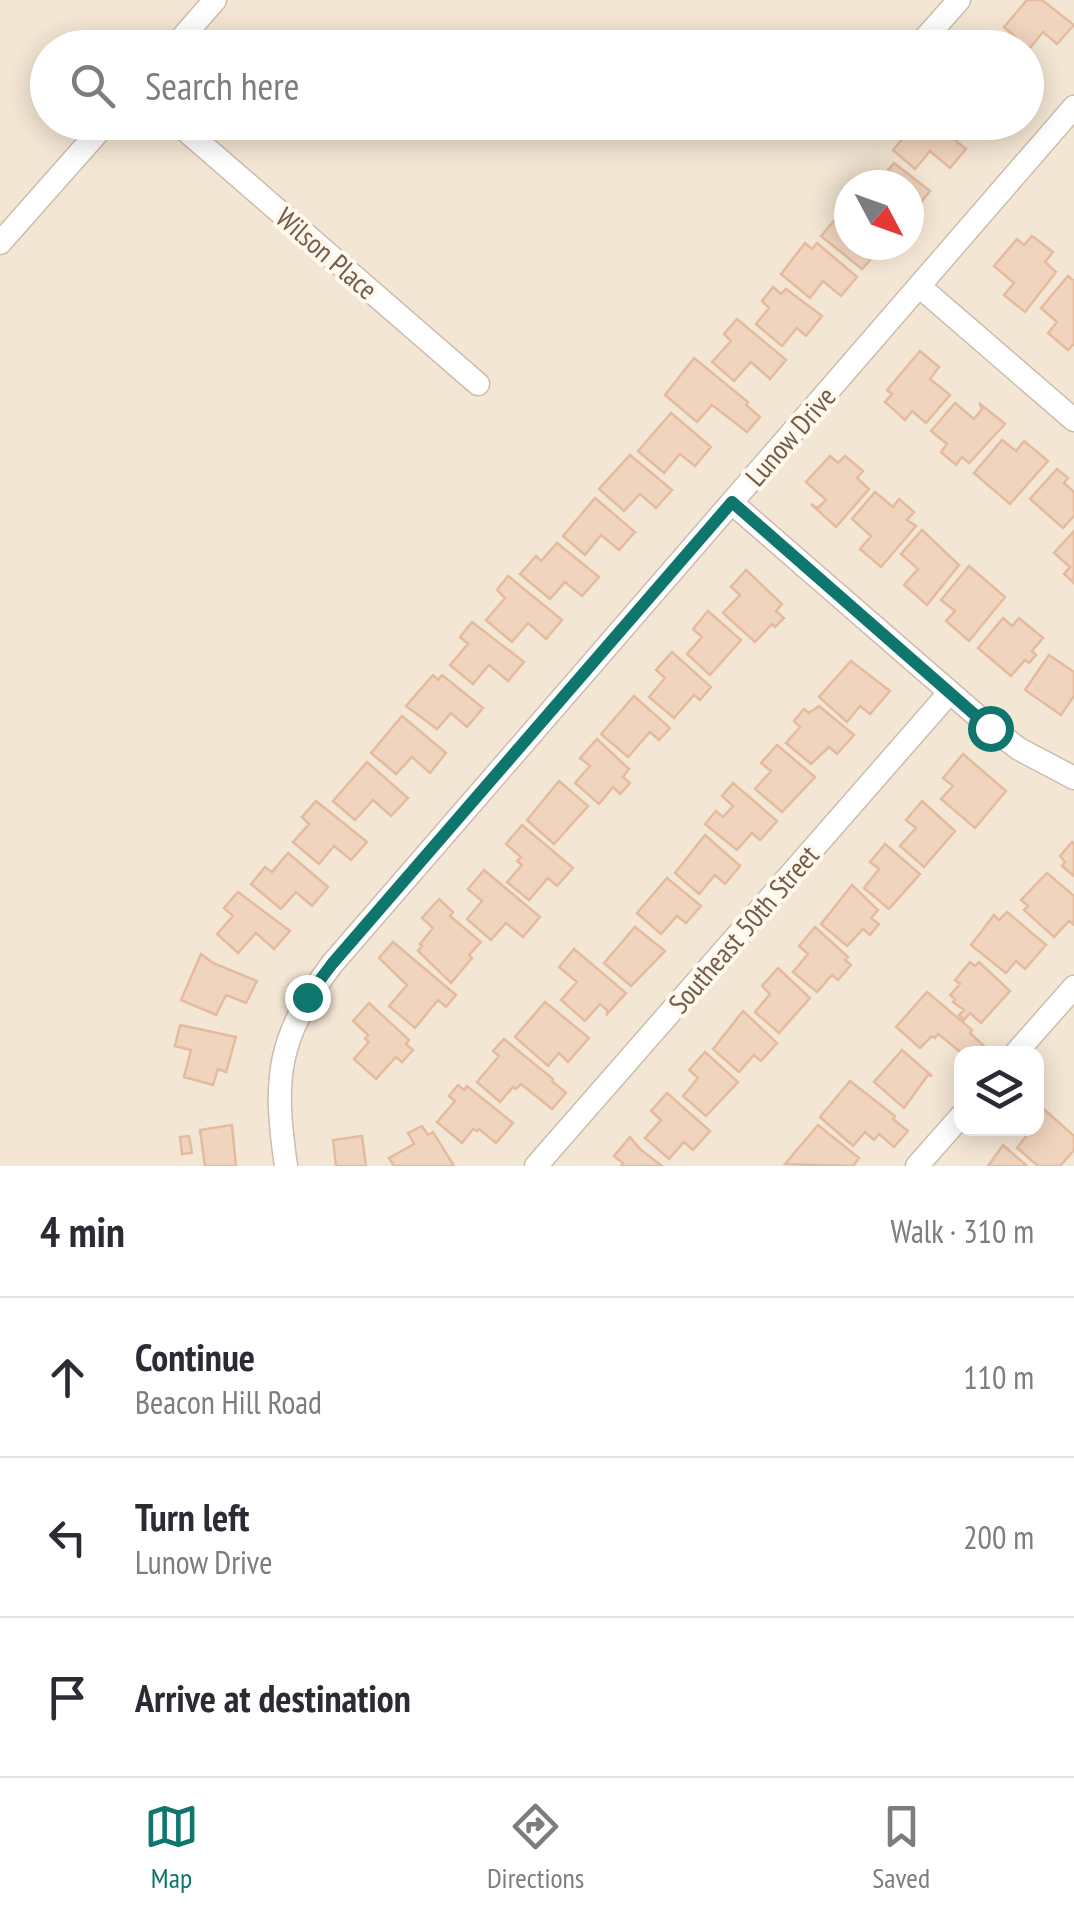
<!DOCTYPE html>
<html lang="en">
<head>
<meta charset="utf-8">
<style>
	body { margin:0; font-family:"PT Sans Narrow",sans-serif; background:#f7f7f7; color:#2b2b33 }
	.controls { position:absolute; right:30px; bottom:30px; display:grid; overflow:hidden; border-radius:20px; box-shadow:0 5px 25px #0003 }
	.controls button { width:90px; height:90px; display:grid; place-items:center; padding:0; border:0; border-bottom:2px solid #e1e1e2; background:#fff; color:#2b2b33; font:50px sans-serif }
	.compass { position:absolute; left:834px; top:170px; width:90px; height:90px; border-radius:50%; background:#fff; box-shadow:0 5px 25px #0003; rotate:131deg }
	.stop { position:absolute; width:30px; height:30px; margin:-22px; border:8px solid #0f766e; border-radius:50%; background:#fff }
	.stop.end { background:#0f766e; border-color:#fff; box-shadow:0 2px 10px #0008 }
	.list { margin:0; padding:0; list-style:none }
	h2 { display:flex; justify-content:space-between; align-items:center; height:130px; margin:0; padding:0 40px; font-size:42px }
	h2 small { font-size:32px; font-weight:400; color:#7c7c81 }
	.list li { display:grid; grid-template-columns:65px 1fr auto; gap:30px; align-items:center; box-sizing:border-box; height:160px; padding:0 40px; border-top:2px solid #e1e1e2 }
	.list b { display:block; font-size:38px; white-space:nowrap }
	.list p { margin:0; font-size:32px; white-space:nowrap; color:#7c7c81 }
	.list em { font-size:32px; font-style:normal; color:#7c7c81 }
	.icon { flex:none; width:55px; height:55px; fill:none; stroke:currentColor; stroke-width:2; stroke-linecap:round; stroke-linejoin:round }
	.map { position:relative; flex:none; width:1074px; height:1166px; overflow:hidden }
	.search { position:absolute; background:#fff; box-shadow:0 5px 25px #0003; left:30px; right:30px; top:30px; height:110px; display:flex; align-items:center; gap:25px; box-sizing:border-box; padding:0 35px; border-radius:55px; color:#7c7c81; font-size:38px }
	.sheet { height:610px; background:#fff }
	nav { display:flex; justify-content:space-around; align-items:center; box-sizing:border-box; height:140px; border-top:2px solid #e1e1e2; background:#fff; font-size:28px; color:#7c7c81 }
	nav a { display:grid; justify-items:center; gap:5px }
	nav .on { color:#0f766e }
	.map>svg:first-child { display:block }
	.residential { fill:#f4e6d4; fill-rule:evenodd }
	.building { fill:#f1d4be; stroke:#e4bb9e; stroke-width:2.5 }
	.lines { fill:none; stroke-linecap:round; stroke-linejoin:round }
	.minor-casing { stroke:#cebcac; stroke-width:25 }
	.minor { stroke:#fff; stroke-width:22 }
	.route { stroke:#0f766e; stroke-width:12 }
	.labels { text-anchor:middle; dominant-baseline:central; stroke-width:8; stroke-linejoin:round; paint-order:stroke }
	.street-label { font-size:28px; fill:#755b4b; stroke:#fff8ec }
</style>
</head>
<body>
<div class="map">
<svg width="1074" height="1166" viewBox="0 0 1074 1166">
	<rect width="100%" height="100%" fill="#fcf4e6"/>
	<path class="residential" d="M0,0h1074v1166h-1074zM48,48h978v74h-978zM849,185h60v60h-60zM962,1054h74v74h-74z"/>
	<path class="building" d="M1027,0h15l32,25 -17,19 -14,-12 -14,17 -25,-22z
		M906,122h27l33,27 -16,19 -20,-17 -15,18 -22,-19 19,-22z
		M894,163l36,28 -15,19 -6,-5v-20h-33z
		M842,211l7,7v27h35l-22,24 -41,-33z
		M1032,236l21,16 -8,10 11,10 -31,40 -21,-17 10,-12 -20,-17 23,-27 7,6z
		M805,243l7,6 5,-6 40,34 -16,19 -18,-15 -13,17 -29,-24z
		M1068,276l6,5v63l-6,6 -20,-17 9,-11 -16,-14z
		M773,287l8,7 5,-5 36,27 -16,20 -9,-8 -15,18 -26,-22 13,-16 -7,-7z
		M737,319l49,41 -16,19 -19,-17 -17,19 -22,-19 19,-21 -7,-7z
		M920,351l19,16 -9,12 20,16 -24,28 -14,-12 -7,9 -20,-18 7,-8 -5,-4z
		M694,358l54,44 -2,3 14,12 -13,15 -35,-27 -15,17 -32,-27z
		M955,403l19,16 8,-10 -3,-6 26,21 -36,39 -7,-6 -6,8 -15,-13 6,-8 -16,-13z
		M671,413l40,34 -16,19 -15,-12 -16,19 -26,-22z
		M1002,440l14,11 8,-10 24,20 -38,43 -36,-31z
		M630,455l42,35 -16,18 -16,-14 -16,17 -25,-22z
		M830,456l8,7 7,-7 18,15 -6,7 12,11 -33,38 -25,-23 7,4 8,-8 -20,-18z
		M1057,469l11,9 -4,5 10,9v24l-11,12 -33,-29z
		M875,492l18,15 6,-8 15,13 -7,8 9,6 -35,41 -21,-18 11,-13 -19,-17z
		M595,498l40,34 -16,18 -18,-15 -16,20 -22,-19z
		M922,530l37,35 -32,40 -23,-20 14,-16 -17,-15z
		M1074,531v52l-10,-9 6,-7 -16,-14z
		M557,543l42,34 -17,19 -17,-14 -15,17 -30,-25 16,-18 5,5z
		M969,566l36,31 -36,44 -23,-20 9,-10 -14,-11z
		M746,570l36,34 -6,7 8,7 -9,9 -3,-3 -17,18 -32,-29 17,-18 -9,-8z
		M508,576l54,44 -16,19 -18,-16 -16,19 -26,-22 19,-22 -8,-8z
		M708,611l33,29 -31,35 -23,-21 15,-17 -9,-8z
		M1003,618l9,8 7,-8 24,20 -11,13 4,4 -7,8 -4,-3 -14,16 -33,-28z
		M472,622l52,40 -16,19 -19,-16 -16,19 -23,-19 18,-21 -8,-7z
		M672,652l39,35 -11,13 -6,-5 -20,23 -25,-21 16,-19 -9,-8z
		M1049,655l25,17v24l-13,19 -36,-25z
		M851,661l39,30 -20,23 -10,-8 -13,16 -28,-25z
		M433,675l5,5 4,-5 41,33 -16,19 -16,-14 -14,16 -31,-23z
		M634,696l36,32 -11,12 -9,-8 -22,25 -27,-23z
		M819,706l35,29 -17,19 -8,-7 -18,17 -25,-21 14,-16 -6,-6 10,-12 5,4z
		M402,716l44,37 -16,20 -18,-16 -16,17 -25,-21z
		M597,739l32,30 -6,8 7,6 -10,11 -7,-7 -14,17 -24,-21 15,-17 -10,-8z
		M777,745l38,32 -33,35 -27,-23 16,-18 -10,-8z
		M963,754l43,37 -31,37 -34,-29 12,-13 -10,-8z
		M367,762l41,36 -17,18 -18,-16 -18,20 -22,-19z
		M559,781l29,25 -34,38 -27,-24z
		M733,783l44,38 -17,19 -8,-7 -15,17 -32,-26 11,-13 7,6 10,-11 -11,-10z
		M316,801l51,41 -16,18 -17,-14 -15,18 -26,-22 16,-18 -7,-7z
		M922,801l33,30 -31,36 -24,-21 16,-18 -10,-8z
		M522,825l51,43 -16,18 -9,-8 -19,22 -22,-18 15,-17 -5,-4 4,-4 -15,-13z
		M705,835l35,31 -15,18 -10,-9 -16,19 -24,-21z
		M1072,842l2,2v32l-12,-10 3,-4 -5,-6z
		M885,844l35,30 -31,35 -25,-21 15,-19 -9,-7z
		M288,853l40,34 -16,19 -16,-14 -15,17 -30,-25 14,-17 7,5z
		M484,870l56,47 -17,20 -17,-14 -15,17 -24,-21 15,-18 -14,-12z
		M1047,873l27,23v29l-5,-4 -15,16 -30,-27 4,-4 -7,-6z
		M667,878l34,28 -15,17 -9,-7 -16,18 -24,-21z
		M852,885l26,25 -7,8 8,6 -9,11 -7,-6 -16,17 -26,-22z
		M238,892l52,39 -16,18 -18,-16 -18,20 -21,-19 16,-18 -9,-8z
		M439,899l14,13 -3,4 31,26 -12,13 3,3 -21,25 -33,-32 4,-5 -2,-2 13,-16 -11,-10z
		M1007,912l39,33 -21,24 -9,-8 -10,12 -35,-28 23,-30 5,5z
		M635,927l30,24 -34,35 -27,-23z
		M815,927l33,30 -3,3 6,5 -13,15 -6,-5 -15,17 -24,-20 15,-18 -9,-8z
		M393,942l63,53 -10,12 -8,-7 -23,28 -26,-22 18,-21 -28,-27z
		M574,949l52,44 -19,21v-4l-7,-6 -15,17 -24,-21 16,-18 -18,-15z
		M201,954l12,9 44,18 -11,22 -20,-8 -10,20 -35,-15z
		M970,962l5,4 4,-4 31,29 -29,32 -11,-10 -6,7 -5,-5 5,-5 -11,-8 2,-3 -5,-4 10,-11 -5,-4z
		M778,968l32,30 -31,35 -24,-21 15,-18 -8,-8z
		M927,992l45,38 -2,3 14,13 -7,8h-14l-25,-20 -3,4 -3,-2 -12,12 -24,-21z
		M545,1002l44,36 -21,24 -9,-9 -11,13 -33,-29z
		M369,1003l40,37 -3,4 7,6 -11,12 -6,-5 -20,22 -22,-20 15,-17 -4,-3 3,-4 -15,-14z
		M743,1011l34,32 -16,18 -7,-6 -15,17 -26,-23z
		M180,1025l56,12 -10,35 -8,-3 -5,16 -29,-8 7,-27 -16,-4z
		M504,1039l49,40 -1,2 14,12 -14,16 -31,-25 -5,5 -3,-2 -13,15 -23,-20 22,-26 -6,-5z
		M902,1050l30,26 -4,-1 -24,33 -30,-26z
		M705,1052l33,30 -32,34 -23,-20 15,-18 -9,-8z
		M850,1081l45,35 -2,3 15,12 -14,16 -15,-13 -5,6 -9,-8 -12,14 -33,-29z
		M458,1085l6,5 3,-4 46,37 -17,20 -17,-14 -2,2 -4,-2 -11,14 -25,-21 18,-21 -6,-5z
		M667,1093l43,38 -17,19 -9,-8 -15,17 -24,-21 16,-18 -10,-9z
		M1038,1104l36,32v14l-14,16h-22l-21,-18 10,-13 -8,-7h17z
		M232,1125l4,41h-31l-5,-36z
		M818,1125l41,33 -6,8 -68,-2z
		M422,1126l6,9 5,-3 21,34h-60l-5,-8 25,-14 -6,-11z
		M189,1136l3,17 -10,1 -2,-17z
		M362,1136l4,30h-30l-3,-26z
		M630,1137l10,12 22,17h-41l2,-3 -9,-7z
		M1003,1145l24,21h-39z"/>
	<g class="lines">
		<g class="minor-casing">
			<path id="minor" d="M921,43l38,-43
				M173,48l42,-48
				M176,122l302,262
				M0,243l107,-121
				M919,286l155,134
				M732,503l258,224 29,22 55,29
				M1015,1054l59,-67
				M286,1166c-13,-89 -9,-128 46,-202l742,-857
				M536,1166l414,-474
				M917,1166l45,-51"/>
		</g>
		<use href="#minor" class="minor"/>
	</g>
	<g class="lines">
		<path class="route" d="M307,997l25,-33 400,-462 258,226"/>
	</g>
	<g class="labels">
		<g class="street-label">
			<text transform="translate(327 253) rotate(41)">Wilson Place</text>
			<text transform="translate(790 436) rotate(-49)">Lunow Drive</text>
			<text transform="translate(743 929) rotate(-49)">Southeast 50th Street</text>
		</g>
	</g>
</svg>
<div class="controls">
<button><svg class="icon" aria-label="layers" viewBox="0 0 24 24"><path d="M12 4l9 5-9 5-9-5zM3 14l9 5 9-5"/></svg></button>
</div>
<svg class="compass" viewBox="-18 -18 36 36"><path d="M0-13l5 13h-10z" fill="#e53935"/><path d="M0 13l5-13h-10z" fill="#7c7c81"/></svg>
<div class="stop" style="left:990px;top:728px"></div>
<div class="stop end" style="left:307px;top:997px"></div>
<div class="search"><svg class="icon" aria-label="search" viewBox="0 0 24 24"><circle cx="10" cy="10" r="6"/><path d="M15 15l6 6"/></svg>Search here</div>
</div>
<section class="sheet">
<h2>4 min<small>Walk · 310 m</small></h2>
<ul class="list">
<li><svg class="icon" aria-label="ahead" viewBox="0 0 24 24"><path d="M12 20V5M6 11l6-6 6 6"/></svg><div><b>Continue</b><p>Beacon Hill Road</p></div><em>110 m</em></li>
<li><svg class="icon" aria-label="left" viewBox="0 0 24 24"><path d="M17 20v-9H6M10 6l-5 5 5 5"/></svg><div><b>Turn left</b><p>Lunow Drive</p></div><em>200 m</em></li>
<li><svg class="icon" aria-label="arrive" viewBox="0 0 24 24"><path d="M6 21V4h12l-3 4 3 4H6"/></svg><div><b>Arrive at destination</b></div></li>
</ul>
</section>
<nav>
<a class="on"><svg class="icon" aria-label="map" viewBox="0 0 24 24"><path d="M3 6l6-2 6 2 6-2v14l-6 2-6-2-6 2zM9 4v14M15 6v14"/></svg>Map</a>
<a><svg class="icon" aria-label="directions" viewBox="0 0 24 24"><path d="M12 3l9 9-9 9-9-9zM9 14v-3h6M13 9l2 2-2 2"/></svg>Directions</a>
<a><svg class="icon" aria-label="saved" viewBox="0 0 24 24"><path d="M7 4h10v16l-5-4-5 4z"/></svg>Saved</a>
</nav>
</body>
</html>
